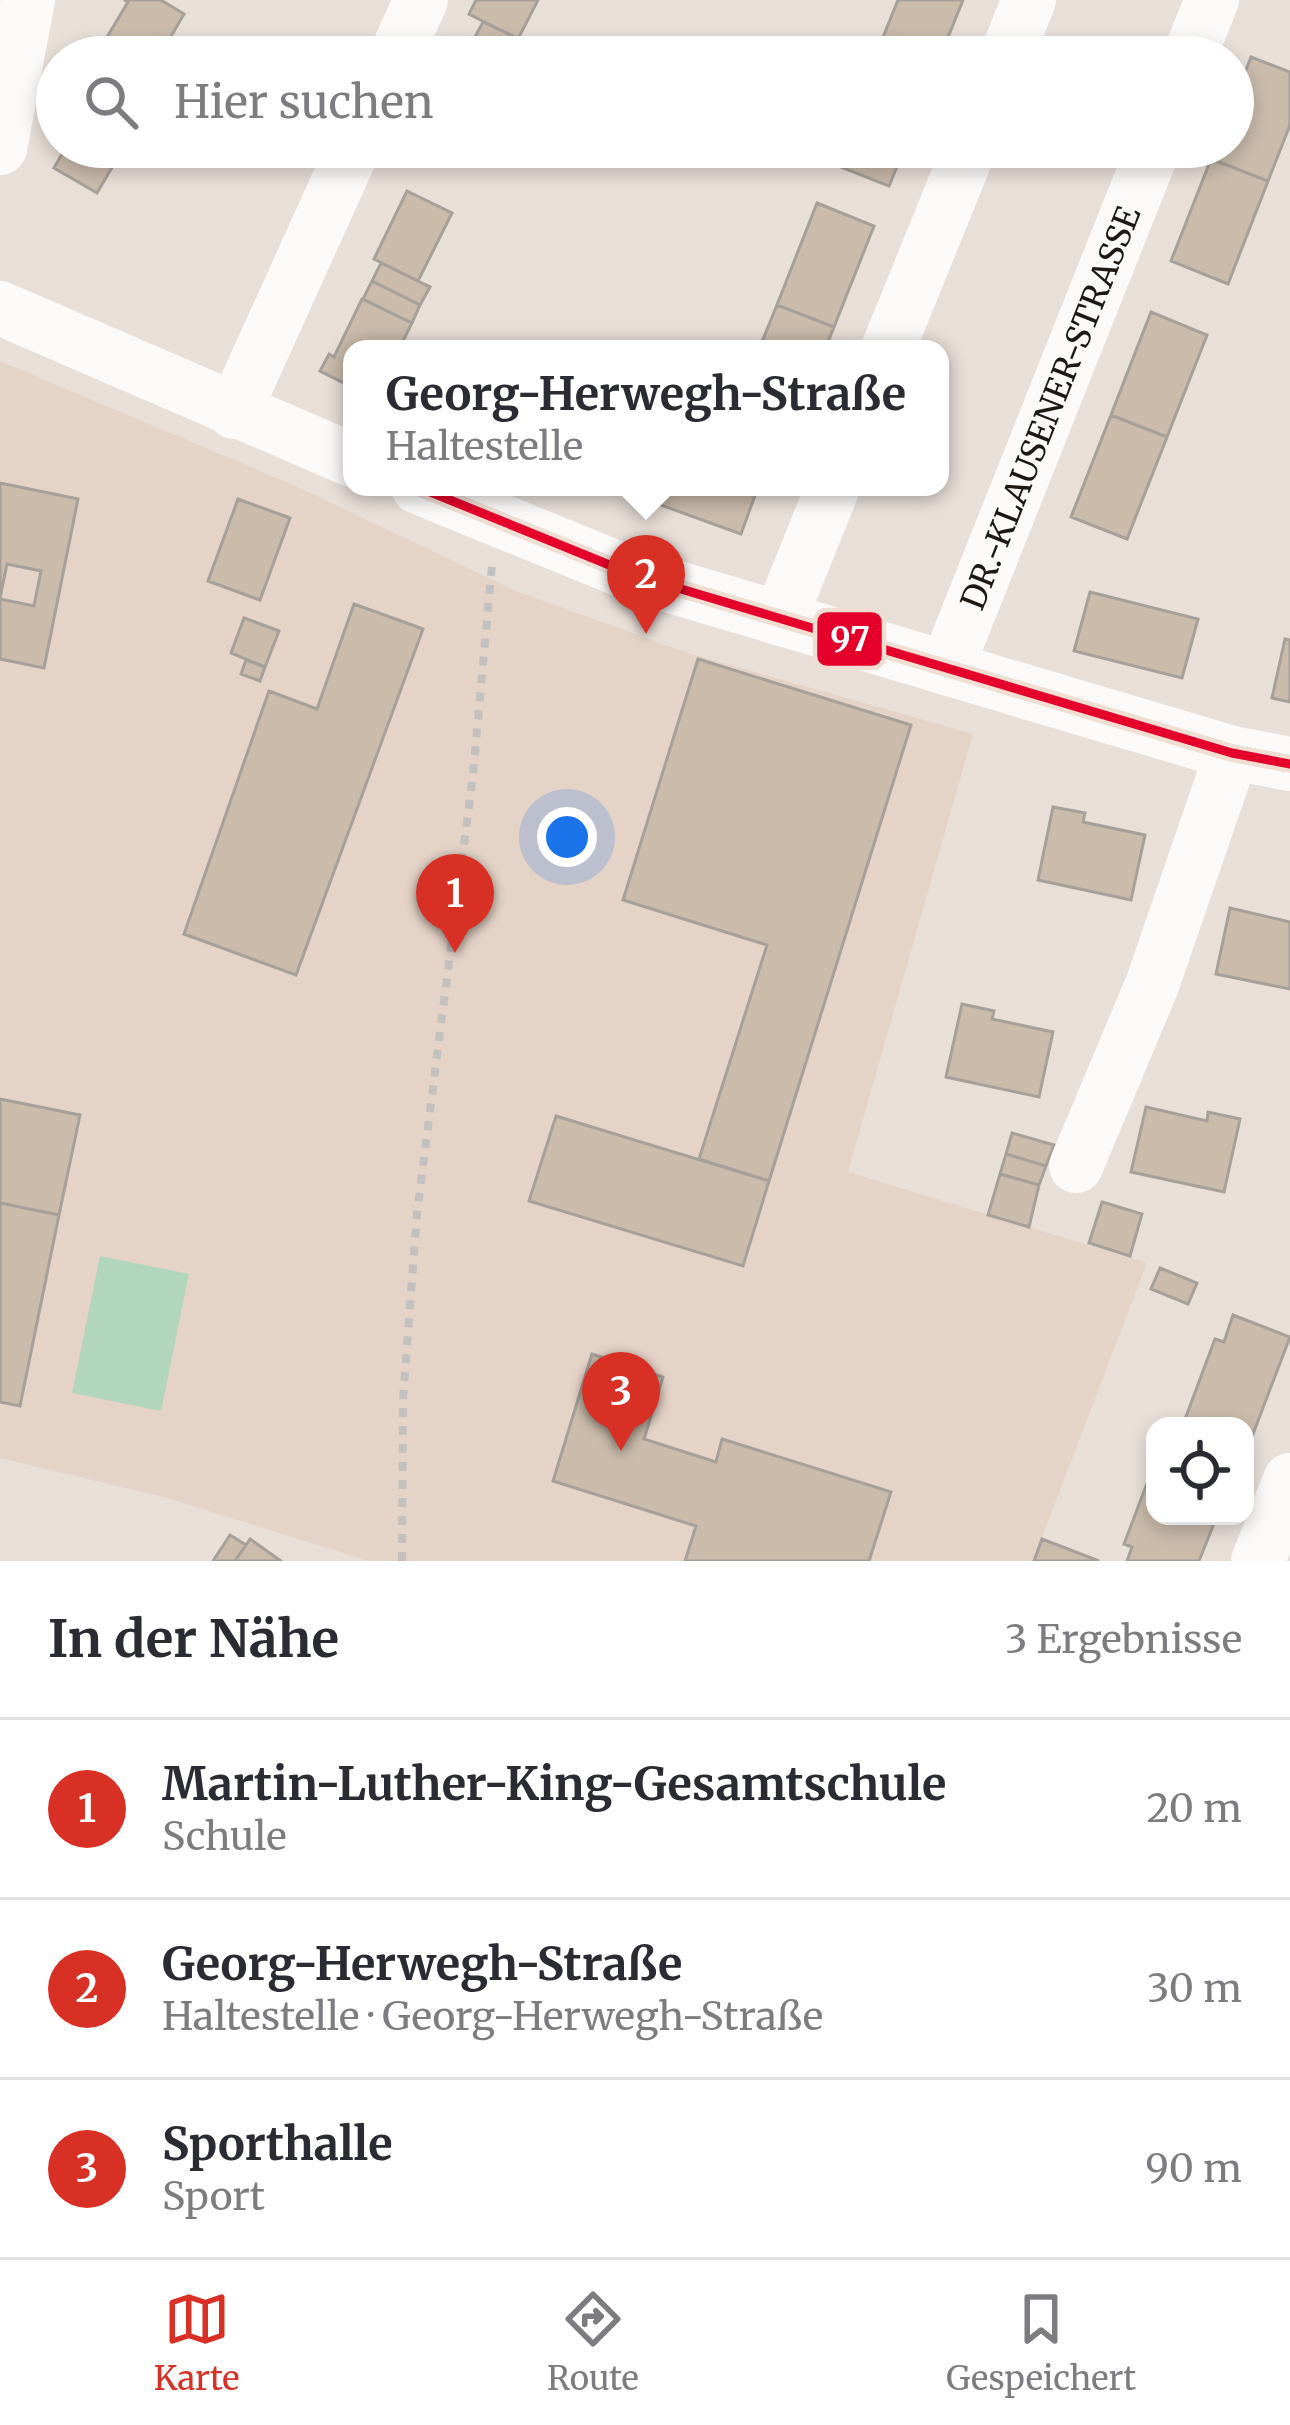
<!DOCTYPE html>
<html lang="de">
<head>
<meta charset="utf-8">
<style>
	body { margin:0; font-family:Merriweather,serif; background:#f2f2f3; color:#2b2b33 }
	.controls { position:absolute; right:36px; bottom:36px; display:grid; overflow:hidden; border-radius:24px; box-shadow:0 6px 18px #0003 }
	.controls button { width:108px; height:108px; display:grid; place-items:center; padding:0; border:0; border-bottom:3px solid #e1e1e2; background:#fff; color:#2b2b33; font:60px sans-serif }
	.you { position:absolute; left:567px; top:837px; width:42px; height:42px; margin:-30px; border:9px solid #fff; border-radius:50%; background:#1a73e8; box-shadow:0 0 0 18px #1a73e833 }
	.badge { display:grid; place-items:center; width:78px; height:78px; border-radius:50%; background:#d93025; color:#fff; font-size:39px; font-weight:700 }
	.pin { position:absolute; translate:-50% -99px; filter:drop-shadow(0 3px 6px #0008) }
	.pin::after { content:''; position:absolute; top:63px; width:42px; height:36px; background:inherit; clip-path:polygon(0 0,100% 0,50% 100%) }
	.popup { position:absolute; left:343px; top:340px; width:606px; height:156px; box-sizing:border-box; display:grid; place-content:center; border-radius:24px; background:#fff; filter:drop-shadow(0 3px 9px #0005); font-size:39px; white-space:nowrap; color:#7c7c81 }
	.popup b { font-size:45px; color:#2b2b33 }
	.popup::after { content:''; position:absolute; left:50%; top:100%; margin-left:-24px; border:24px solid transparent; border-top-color:#fff }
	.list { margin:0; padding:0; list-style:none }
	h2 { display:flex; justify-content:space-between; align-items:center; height:156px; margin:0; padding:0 48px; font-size:51px }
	h2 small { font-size:39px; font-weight:400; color:#7c7c81 }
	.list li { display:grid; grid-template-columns:78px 1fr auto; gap:36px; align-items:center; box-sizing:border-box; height:180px; padding:0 48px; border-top:3px solid #e1e1e2 }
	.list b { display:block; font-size:45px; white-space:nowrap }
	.list p { margin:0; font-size:39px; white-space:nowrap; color:#7c7c81 }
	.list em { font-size:39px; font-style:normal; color:#7c7c81 }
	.icon { flex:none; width:66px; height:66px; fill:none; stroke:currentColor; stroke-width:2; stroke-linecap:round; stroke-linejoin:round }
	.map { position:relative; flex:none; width:1290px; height:1561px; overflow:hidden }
	.search { position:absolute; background:#fff; box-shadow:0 6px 18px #0003; left:36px; right:36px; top:36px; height:132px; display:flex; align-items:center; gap:30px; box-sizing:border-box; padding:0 42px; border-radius:66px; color:#7c7c81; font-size:45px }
	.sheet { height:696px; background:#fff }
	nav { display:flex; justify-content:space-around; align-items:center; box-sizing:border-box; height:168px; border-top:3px solid #e1e1e2; background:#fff; font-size:33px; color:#7c7c81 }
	nav a { display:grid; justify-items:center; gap:6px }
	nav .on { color:#d93025 }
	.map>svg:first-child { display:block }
	.built { fill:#e5d3c7 }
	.green { fill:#b2d6bb }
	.building { fill:#cabbab; stroke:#a6a09a; stroke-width:3 }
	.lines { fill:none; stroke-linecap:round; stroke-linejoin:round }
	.path { stroke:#c3c1bf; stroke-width:8; stroke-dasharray:9 9; stroke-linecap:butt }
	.minor { stroke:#fcfaf9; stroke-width:54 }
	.bus-1-casing { stroke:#f0ded2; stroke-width:18 }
	.bus-1 { stroke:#e4002b; stroke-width:9 }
	.labels { text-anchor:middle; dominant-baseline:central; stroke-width:9; stroke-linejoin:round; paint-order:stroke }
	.street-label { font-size:33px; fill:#1e1814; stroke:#f0ded2 }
	.line-badge { stroke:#f0ded2; stroke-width:4.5 }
	.badge-label { font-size:33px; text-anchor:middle; font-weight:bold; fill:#fff }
</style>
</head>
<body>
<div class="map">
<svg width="1290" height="1561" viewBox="0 0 1290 1561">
	<rect width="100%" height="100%" fill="#e9dfd9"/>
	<path class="built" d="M0,361l298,126 218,104 172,62 285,81 -125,438 299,91 -114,298h-664l-202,-63 -167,-40z"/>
	<path class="green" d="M100,1256l89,18 -28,137 -89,-18z"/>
	<path class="building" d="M124,0h37l23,14 -25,43h-64l33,-55z
		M476,0h62l-20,39 -49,-25z
		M898,0h65l-23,57h-65z
		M483,22l47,22 -7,13h-13l-36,-18z
		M474,39l36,18h-46z
		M1251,57l39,15v53l-22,56 -57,-22 5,-12h17v-43z
		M66,147h58l-27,46 -43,-25z
		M840,147h65l-16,39 -56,-22z
		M1211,159l57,22 -40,103 -57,-23z
		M407,191l45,22 -34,68 -44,-22z
		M817,203l57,23 -40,101 -57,-22z
		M381,263l49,24 -10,18 -48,-24z
		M372,281l48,24 -8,18 -49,-24z
		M362,299l50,24 -13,26h-47v38l-32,-16 9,-17 5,3z
		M777,305l57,22 -9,22h-66z
		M1151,312l56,23 -40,102 -56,-22z
		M1111,415l56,22 -40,102 -56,-22z
		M0,483l78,16 -34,169 -44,-9v-60l34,7 7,-35 -34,-7 -7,34z
		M639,487h119l-17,47 -105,-38z
		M238,499l52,19 -30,82 -52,-19z
		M1090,592l108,27 -16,59 -108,-27z
		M354,604l69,25 -127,346 -112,-41 85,-243 48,18z
		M244,618l35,13 -14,36 -34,-14z
		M1285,639l5,1v62l-18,-4z
		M698,659l213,66 -142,456 -70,-22 68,-214 -144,-45z
		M246,660l19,7 -5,14 -19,-7z
		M1053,807l32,6 -2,9 62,13 -14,65 -93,-20z
		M1230,908l60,14v67l-74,-15z
		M962,1004l32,7 -2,8 61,13 -14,65 -93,-20z
		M0,1099l80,16 -21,100 -59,-12z
		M1146,1107l61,14 1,-9 32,7 -16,73 -93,-20z
		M556,1116l213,65 -26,85 -214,-65z
		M1012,1133l42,12 -8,21 -40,-12z
		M1006,1154l40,12 -7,19 -39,-11z
		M1000,1174l39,11 -10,42 -41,-12z
		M1102,1202l40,12 -12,42 -41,-13z
		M0,1203l59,12 -39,191 -20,-4z
		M1160,1268l37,15 -9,21 -37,-15z
		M1233,1315l57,22 -42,110 -3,-21h-52l-9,-4 31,-83 9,3z
		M592,1354l71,23 -19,62 72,23 6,-23 169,53 -22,69h-184l11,-35 -143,-45z
		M1154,1465l1,51h62l-18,45h-72l5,-14 -8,-3z
		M230,1535l16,10 -11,16h-22z
		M250,1539l31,22h-46z
		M1042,1539l57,22h-65z"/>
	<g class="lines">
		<path class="path" d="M402,1561l1,-161 14,-187 56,-439 19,-209"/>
		<g class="minor">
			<path d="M395,57l26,-57"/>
			<path d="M1006,57l23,-57"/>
			<path d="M1189,57l23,-57"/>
			<path d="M0,148l28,-148"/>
			<path d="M0,308l352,152"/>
			<path d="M888,349l82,-202"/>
			<path d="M234,412l120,-265"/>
			<path d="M418,487l216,88 598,178 58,11"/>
			<path d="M780,619l53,-132"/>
			<path id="s1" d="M947,667l207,-520"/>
			<path d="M1076,1166l76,-181 80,-232"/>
			<path d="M1258,1561l32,-81"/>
		</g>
		<g class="bus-1-casing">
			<path id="bus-1" d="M418,487l216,88 598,178 58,11"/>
		</g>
		<use href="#bus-1" class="bus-1"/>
	</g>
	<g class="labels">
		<g class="street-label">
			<text stroke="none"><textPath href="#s1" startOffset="279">DR.-KLAUSENER-STRASSE</textPath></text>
		</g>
	</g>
	<rect class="line-badge" x="815" y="610" width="69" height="58" rx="12" fill="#e4002b"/>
	<g class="badge-label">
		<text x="850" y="651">97</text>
	</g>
</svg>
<div class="controls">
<button><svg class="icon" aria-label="locate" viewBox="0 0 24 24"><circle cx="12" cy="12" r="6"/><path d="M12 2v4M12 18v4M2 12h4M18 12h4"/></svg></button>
</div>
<div class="you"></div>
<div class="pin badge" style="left:455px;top:953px">1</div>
<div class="pin badge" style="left:646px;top:634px">2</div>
<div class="popup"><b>Georg-Herwegh-Straße</b>Haltestelle</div>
<div class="pin badge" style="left:621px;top:1451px">3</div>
<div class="search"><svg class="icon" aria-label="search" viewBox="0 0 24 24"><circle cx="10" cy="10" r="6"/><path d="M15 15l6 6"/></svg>Hier suchen</div>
</div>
<section class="sheet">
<h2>In der Nähe<small>3 Ergebnisse</small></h2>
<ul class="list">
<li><span class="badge">1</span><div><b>Martin-Luther-King-Gesamtschule</b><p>Schule</p></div><em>20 m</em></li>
<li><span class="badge">2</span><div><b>Georg-Herwegh-Straße</b><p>Haltestelle · Georg-Herwegh-Straße</p></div><em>30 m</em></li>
<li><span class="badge">3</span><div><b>Sporthalle</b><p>Sport</p></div><em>90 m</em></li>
</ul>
</section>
<nav>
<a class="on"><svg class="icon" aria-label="map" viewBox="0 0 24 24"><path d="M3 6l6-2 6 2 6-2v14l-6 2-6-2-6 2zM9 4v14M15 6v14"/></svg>Karte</a>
<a><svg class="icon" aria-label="directions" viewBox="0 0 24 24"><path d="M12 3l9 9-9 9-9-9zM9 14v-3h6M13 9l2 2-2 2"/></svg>Route</a>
<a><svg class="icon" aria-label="saved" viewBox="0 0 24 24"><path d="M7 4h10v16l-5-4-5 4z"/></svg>Gespeichert</a>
</nav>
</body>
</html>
